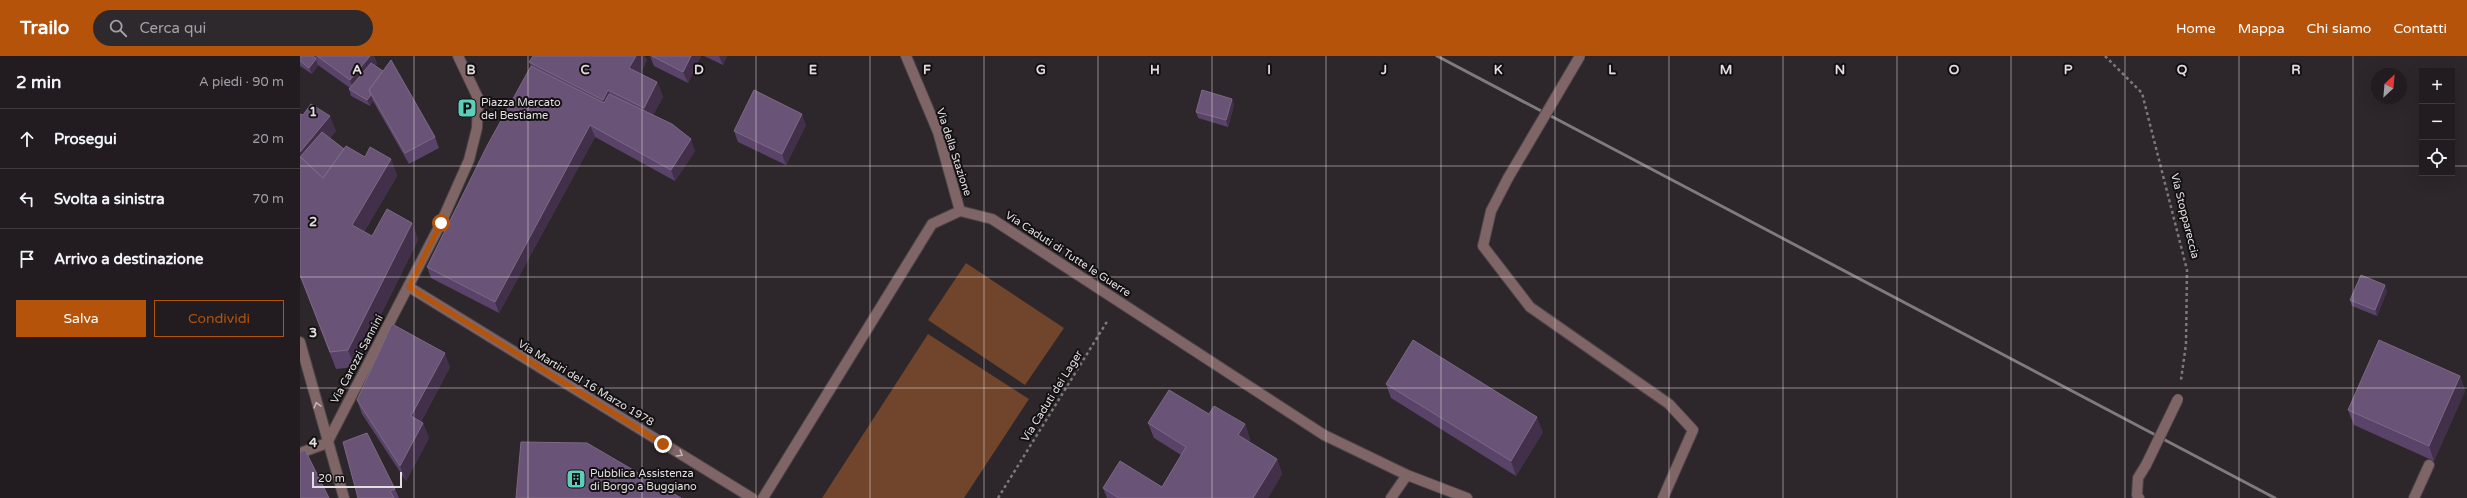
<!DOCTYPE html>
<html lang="it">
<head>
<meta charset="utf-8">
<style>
	body { margin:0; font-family:"Varela Round",sans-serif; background:#2e292d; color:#f1f3f6 }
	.controls { position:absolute; right:12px; top:12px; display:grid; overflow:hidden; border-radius:0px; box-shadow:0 4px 16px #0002 }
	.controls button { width:36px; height:36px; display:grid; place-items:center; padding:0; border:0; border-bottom:1px solid #3f3a3e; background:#221c20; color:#f1f3f6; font:20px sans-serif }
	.compass { position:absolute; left:2071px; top:12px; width:36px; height:36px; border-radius:50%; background:#221c20; box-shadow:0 4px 16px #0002; rotate:26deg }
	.scale { position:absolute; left:12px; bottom:10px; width:90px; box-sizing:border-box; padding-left:4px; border:2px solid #e3dee0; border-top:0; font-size:11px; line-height:14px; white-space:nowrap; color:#e3dee0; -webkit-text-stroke:3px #131012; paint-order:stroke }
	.stop { position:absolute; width:12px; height:12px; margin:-9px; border:3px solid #b45309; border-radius:50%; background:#fff }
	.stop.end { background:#b45309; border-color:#fff; box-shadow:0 1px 4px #0008 }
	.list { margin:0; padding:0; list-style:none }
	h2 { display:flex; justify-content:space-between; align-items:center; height:52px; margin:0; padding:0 16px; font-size:17px }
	h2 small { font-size:13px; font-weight:400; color:#a2a1a5 }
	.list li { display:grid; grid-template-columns:26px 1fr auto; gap:12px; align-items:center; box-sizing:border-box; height:60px; padding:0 16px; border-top:1px solid #3f3a3e }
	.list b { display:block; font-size:15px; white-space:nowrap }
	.list em { font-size:13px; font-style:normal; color:#a2a1a5 }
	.actions { display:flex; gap:8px; padding:12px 16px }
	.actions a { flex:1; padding:9px 0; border:1px solid #b45309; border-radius:0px; text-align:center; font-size:14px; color:#b45309 }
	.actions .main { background:#b45309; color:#fff }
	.icon { flex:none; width:22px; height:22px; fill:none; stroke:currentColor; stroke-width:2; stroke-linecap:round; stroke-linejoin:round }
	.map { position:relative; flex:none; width:2167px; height:442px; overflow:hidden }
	header { display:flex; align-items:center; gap:24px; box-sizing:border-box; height:56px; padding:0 20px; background:#b45309; color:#fff }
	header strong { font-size:19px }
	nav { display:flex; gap:22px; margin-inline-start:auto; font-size:14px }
	.search { width:280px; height:36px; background:#2e292d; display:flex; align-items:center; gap:10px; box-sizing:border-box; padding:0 14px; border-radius:22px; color:#a2a1a5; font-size:15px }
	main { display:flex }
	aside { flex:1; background:#221c20 }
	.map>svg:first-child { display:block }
	.park { fill:#70452c }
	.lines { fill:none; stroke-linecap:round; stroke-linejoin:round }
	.minor-casing { stroke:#4a4347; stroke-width:12 }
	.path { stroke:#7e787b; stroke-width:2.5; stroke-dasharray:3 3; stroke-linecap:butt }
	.minor { stroke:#7f6565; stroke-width:10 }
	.rail { stroke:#807a7d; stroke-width:3 }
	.minor-bridge-casing { stroke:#4a4347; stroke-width:12; stroke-linecap:butt }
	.minor-bridge { stroke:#7f6565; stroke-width:10 }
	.wall { fill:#5a4369 }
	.shaded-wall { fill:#42304a }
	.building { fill:#695376; stroke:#7c6986 }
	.oneway { stroke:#c0b4b5 }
	.route { stroke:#b45309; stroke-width:5 }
	.grid { fill:none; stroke:#e3dee0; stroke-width:1; stroke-opacity:0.55 }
	.labels { text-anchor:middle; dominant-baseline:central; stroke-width:4; stroke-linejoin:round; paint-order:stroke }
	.poi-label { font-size:11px; fill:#e3dee0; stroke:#131012; text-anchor:start }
	.street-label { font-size:11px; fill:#e3dee0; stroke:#131012 }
	.grid-label { font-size:13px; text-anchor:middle; font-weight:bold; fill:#e3dee0; stroke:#131012; stroke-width:4; stroke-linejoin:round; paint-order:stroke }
</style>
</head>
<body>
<header>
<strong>Trailo</strong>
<div class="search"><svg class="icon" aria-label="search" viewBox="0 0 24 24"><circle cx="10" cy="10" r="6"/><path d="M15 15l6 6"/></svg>Cerca qui</div>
<nav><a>Home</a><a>Mappa</a><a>Chi siamo</a><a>Contatti</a></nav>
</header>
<main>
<aside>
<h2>2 min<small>A piedi · 90 m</small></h2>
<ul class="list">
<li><svg class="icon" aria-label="ahead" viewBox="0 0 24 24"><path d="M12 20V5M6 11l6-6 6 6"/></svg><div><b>Prosegui</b></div><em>20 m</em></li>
<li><svg class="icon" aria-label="left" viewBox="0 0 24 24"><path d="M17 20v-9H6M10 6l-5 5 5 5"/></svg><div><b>Svolta a sinistra</b></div><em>70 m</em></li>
<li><svg class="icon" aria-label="arrive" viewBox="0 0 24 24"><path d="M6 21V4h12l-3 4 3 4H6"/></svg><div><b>Arrivo a destinazione</b></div></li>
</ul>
<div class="actions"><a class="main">Salva</a><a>Condividi</a></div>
</aside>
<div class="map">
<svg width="2167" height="442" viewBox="0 0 2167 442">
	<rect width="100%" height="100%" fill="#2d262a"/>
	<path class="park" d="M666,207l98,65 -39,57 -97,-65z
		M628,278l101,65 -65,99h-142z"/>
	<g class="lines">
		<g class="minor-casing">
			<path id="minor" d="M606,0l32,76 22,79
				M1208,122l-17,33 -8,35 47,61 139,97 24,26 -30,68
				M109,231l343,211
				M0,286l44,156
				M27,387l114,-220 28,-63 8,-32 1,-30 -20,-42
				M0,397l27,-10
				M463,442l169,-274 28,-13 32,8 332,216 83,40 60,23
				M1091,442l16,-23
				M1839,442l-2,-3 1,-17 8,-13
				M2114,442l15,-33"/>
		</g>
		<path class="path" d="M1805,0l37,37 45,177 -1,74 -5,36
			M698,442l110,-178"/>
		<use href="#minor" class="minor"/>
		<path class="rail" d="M1137,0l838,442"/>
		<g class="minor-bridge-casing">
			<path id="minor-bridge" d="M1208,122l72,-122
				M1846,409l32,-66"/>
		</g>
		<use href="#minor-bridge" class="minor-bridge"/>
	</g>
	<path class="wall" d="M0,0h74l3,8 -2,2 60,71 4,11 -30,16 -36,-63 -3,5 -19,-10 -2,-7 1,-1 -32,-23 -6,9 -12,-8z
		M350,0h51l-13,27 -34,-17z
		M404,0h23l-4,9z
		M347,4l-7,14 17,8 6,15 -10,18 42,36 -20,30 -80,-44 -96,176 -68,-35 -4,-11 104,-201 -2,-4z
		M932,43l2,6 -6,22 -30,-9 -2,-6z
		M0,58l36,17 -6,7 14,11 21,8 26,2 6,17 -33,56 8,4 40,-13 6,17 -63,127 -19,2 -36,-93z
		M506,69l-20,40 -48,-23 -4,-11z
		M2087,235l-10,25 -25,-10 -2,-6z
		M150,311l-29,55 2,1 6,15 -23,43 -44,-67 -5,-14z
		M2160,320l5,15 -31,70 -80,-36 -6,-15z
		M1086,328l157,48 -27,44 -125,-78z
		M848,367l97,1 5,15 -1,3 28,17 5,15 -14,24h-161l-4,-10 59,-1 19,-32 -27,-17z
		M95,433l4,9h-41z"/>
	<path class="shaded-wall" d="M70,0h4l3,8 -23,27 -4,-11z
		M336,0h9l2,4 -12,23 -6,-15z
		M391,0h10l-13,27 -5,-11z
		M419,0h8l-4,9z
		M16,3l2,7 -6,8 -3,-6z
		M357,26l6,15 -14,26 -5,-15z
		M308,34l5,15 -4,9 -6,-14z
		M71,39l2,6 -3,5 -3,-6z
		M932,43l2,6 -6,22 -2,-7z
		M502,58l4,11 -20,40 -4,-11z
		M30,60l6,15 -30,35 -6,-6v-8z
		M290,69l5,12 -96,176 -4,-11z
		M391,83l4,12 -20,30 -4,-11z
		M91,103l6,17 -39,66 -6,-17z
		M112,167l6,17 -63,127 -7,-17z
		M2085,229l2,6 -10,25 -2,-6z
		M145,297l5,14 -34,64 -5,-15z
		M2160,320l5,15 -31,70 -5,-15z
		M1237,361l6,15 -27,44 -5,-15z
		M123,367l6,15 -23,43 -6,-15z
		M945,368l5,15 -7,11 -5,-15z
		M977,403l5,15 -14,24h-15z"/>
	<path class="building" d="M0,0h12l4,3 -7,9 -9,-7z
		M17,0h53l-20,24z
		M233,0h103l-7,12 28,14 -13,26 -36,-18 -5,10 -74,-38z
		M352,0h39l-8,16z
		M91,4l44,77 -30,16 -36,-63z
		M71,7l12,8 -14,19 2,5 -4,5 -18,-11z
		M231,10l73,37 5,-9 63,30 19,15 -20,31 -81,-45 -95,177 -68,-35 60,-121z
		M454,34l48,24 -20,40 -48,-23z
		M902,34l30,9 -6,21 -30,-8z
		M11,48l19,12 -30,36v-38l3,1z
		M22,76l22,17 -21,29 -23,-21z
		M46,90l19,11 5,-10 21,12 -39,66 20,11 15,-27 25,14 -64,127 -18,2 -30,-77v-119l23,22z
		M2061,219l24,10 -10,25 -25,-10z
		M92,268l53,29 -34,63 12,7 -23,43 -43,-66z
		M1113,284l124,77 -26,44 -125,-77z
		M2079,284l81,36 -31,70 -81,-36z
		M869,334l40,24 5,-8 31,18 -7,11 39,24 -24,39h-134l-16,-10 17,-27 42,26 24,-40 -38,-24z
		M67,377l28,56 -5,2 4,7h-36l-15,-56z
		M221,386l66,1 94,55h-165z
		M5,394l24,48h-29v-46z"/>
	<defs><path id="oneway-chevron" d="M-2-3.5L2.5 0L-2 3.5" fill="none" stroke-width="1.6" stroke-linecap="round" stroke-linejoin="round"/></defs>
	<g class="oneway">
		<use href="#oneway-chevron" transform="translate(17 349) rotate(-105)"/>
		<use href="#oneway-chevron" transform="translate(380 398) rotate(31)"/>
	</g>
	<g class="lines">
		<path class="route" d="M141,167l-32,64 254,157"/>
	</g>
	<path class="grid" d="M114,0v442M228,0v442M342,0v442M456,0v442M570,0v442M684,0v442M798,0v442M912,0v442M1026,0v442M1141,0v442M1255,0v442M1369,0v442M1483,0v442M1597,0v442M1711,0v442M1825,0v442M1939,0v442M2053,0v442M0,110h2122M2152,110h15M0,221h2167M0,332h2167"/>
	<defs>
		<g id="parking-square" transform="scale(1)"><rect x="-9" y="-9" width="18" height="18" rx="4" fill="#5dceb9" stroke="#131012"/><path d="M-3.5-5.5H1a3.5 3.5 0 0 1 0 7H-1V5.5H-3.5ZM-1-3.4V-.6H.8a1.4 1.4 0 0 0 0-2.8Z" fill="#111"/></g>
		<g id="building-square" transform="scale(1)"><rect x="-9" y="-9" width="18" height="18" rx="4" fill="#5dceb9" stroke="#131012"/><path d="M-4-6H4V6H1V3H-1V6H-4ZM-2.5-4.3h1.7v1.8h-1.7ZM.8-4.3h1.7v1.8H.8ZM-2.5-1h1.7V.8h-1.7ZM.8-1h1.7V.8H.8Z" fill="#111"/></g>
	</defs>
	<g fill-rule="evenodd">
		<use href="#parking-square" x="167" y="52"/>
		<use href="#building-square" x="276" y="423"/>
	</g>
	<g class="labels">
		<g class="poi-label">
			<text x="181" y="46">Piazza Mercato<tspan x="181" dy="13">del Bestiame</tspan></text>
			<text x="290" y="417">Pubblica Assistenza<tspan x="290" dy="13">di Borgo a Buggiano</tspan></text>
		</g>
		<g class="street-label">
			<text transform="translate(654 96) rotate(72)">Via della Stazione</text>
			<text transform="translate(1885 160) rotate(76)">Via Stoppareccia</text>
			<text transform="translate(768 198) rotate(33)">Via Caduti di Tutte le Guerre</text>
			<text transform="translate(57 303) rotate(-62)">Via Carozzi Sannini</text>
			<text transform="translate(286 327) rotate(31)">Via Martiri del 16 Marzo 1978</text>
			<text transform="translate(752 340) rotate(-58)">Via Caduti dei Lager</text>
		</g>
	</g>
	<g class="grid-label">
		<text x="57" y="18">A</text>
		<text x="171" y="18">B</text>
		<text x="285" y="18">C</text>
		<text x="399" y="18">D</text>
		<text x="513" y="18">E</text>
		<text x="627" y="18">F</text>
		<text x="741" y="18">G</text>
		<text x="855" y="18">H</text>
		<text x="969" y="18">I</text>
		<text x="1084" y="18">J</text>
		<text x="1198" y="18">K</text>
		<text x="1312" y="18">L</text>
		<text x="1426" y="18">M</text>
		<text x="1540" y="18">N</text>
		<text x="1654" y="18">O</text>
		<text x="1768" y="18">P</text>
		<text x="1882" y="18">Q</text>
		<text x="1996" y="18">R</text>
		<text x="13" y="60">1</text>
		<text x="13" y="170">2</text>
		<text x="13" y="281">3</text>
		<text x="13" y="391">4</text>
	</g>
</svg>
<div class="controls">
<button>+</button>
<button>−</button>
<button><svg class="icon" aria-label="locate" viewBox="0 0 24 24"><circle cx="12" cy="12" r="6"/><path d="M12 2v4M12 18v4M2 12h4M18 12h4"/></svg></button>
</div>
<svg class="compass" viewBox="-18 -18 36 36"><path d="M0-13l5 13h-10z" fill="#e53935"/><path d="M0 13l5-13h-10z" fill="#a2a1a5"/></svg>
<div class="scale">20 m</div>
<div class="stop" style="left:141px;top:167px"></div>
<div class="stop end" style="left:363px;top:388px"></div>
</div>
</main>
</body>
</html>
